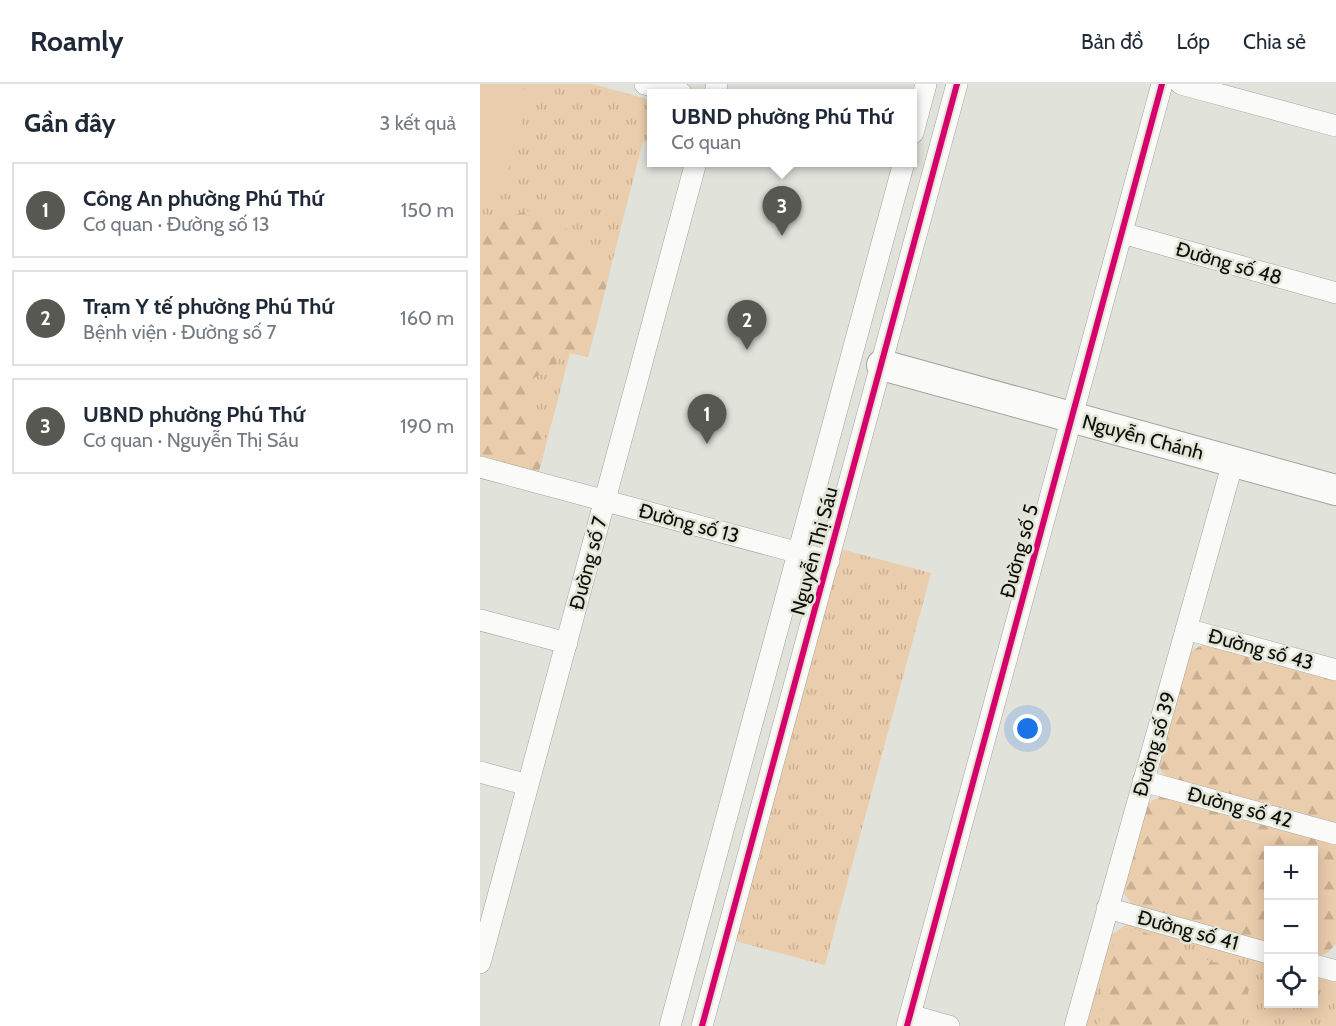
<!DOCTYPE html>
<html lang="vi">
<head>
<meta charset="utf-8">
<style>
	body { margin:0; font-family:Cabin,sans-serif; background:#f6f6f7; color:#1f2937 }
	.controls { position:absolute; right:18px; bottom:18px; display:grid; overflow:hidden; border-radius:0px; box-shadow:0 3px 15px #0003 }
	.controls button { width:54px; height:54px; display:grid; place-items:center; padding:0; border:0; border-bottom:2px solid #e0e1e3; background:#fff; color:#1f2937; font:30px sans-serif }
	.you { position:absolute; left:548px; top:645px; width:21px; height:21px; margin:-15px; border:4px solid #fff; border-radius:50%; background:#1a73e8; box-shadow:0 0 0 9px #1a73e833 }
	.badge { display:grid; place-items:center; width:39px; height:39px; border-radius:50%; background:#585853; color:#fff; font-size:20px; font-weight:700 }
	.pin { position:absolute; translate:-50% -50px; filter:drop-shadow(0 2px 3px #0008) }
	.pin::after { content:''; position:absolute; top:32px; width:21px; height:18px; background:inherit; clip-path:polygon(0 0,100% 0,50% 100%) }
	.popup { position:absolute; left:167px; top:5px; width:270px; height:78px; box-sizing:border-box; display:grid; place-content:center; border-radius:0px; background:#fff; filter:drop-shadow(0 2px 4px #0005); font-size:20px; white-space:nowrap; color:#747a83 }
	.popup b { font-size:22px; color:#1f2937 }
	.popup::after { content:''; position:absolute; left:50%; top:100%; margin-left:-12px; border:12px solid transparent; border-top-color:#fff }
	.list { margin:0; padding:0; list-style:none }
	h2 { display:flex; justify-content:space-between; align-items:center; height:78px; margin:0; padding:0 24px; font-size:26px }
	h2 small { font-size:20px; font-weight:400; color:#747a83 }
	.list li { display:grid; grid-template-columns:39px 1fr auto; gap:18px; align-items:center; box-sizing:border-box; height:96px; margin:0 12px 12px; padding:0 12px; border:2px solid #e0e1e3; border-radius:0px }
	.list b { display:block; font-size:22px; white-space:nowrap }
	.list p { margin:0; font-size:20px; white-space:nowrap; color:#747a83 }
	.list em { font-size:20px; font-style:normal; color:#747a83 }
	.icon { flex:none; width:33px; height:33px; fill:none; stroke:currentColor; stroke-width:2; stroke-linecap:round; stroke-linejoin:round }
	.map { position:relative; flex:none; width:856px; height:942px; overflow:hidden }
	header { display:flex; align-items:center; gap:36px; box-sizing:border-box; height:84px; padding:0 30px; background:#fff; border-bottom:2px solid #e0e1e3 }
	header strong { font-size:28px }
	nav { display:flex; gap:33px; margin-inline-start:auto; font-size:21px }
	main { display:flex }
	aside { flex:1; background:#fff }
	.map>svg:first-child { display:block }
	.grass { fill:url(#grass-tufts) }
	.forest { fill:url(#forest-firs) }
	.pitch { fill:#eacdac }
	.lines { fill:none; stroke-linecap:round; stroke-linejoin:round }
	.street-casing { stroke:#a2a39e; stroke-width:22 }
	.secondary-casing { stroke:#a2a39e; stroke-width:32 }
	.street { stroke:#fafbf9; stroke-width:21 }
	.secondary { stroke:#fafbf9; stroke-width:30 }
	.cycleway-casing { stroke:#e3e5d7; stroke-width:10 }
	.cycleway { stroke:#d6006c; stroke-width:6 }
	.labels { text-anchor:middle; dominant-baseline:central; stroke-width:5; stroke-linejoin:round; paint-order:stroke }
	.street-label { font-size:20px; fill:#0e0e0a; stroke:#e3e5d7 }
</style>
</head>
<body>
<header>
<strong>Roamly</strong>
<nav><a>Bản đồ</a><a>Lớp</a><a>Chia sẻ</a></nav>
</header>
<main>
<aside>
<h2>Gần đây<small>3 kết quả</small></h2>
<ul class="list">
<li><span class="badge">1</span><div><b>Công An phường Phú Thứ</b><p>Cơ quan · Đường số 13</p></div><em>150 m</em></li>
<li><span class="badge">2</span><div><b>Trạm Y tế phường Phú Thứ</b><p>Bệnh viện · Đường số 7</p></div><em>160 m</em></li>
<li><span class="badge">3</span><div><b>UBND phường Phú Thứ</b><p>Cơ quan · Nguyễn Thị Sáu</p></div><em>190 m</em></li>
</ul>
</aside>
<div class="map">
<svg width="856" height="942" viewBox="0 0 856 942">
	<defs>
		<pattern id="grass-tufts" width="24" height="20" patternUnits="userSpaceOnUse" patternTransform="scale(1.5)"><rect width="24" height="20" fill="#eacdac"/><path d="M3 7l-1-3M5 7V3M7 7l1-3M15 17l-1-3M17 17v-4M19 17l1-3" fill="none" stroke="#c8af93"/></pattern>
		<pattern id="forest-firs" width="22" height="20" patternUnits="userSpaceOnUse" patternTransform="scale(1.5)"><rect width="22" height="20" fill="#eacdac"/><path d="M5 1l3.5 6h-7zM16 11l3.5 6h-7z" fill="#c8af93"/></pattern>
	</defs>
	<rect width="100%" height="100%" fill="#e1e2da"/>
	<path class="grass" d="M0,0h112l59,16v43l-8,-2 -55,216 -18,-4 -32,122 -58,-16z
		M361,465l90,24 -106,392 -90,-24z
		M646,841h8l134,36v43h46v-31l22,6v47h-250l25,-91z"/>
	<path class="forest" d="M47,127c9,1 19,3 27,8 19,13 36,38 56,53l-22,85 -18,-4 -14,8 -2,10 -17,5 -11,7 4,6 1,22 16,30 -9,34 -58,-16v-239l10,-3 13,2z
		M724,560l132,33v148l-166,-46 -8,-6 -3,-9 29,-111z
		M681,712l175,46v102l-8,8 -9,5 -5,-1v-106h-46v94l-135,-38 -10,-14 21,-85 9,-7z
		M655,845l28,10 8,9 15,3 26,11 19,2 14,14 4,11 -9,30 2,7h-144l5,-19 -1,-14 8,-43 11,-16z"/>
	<path class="pitch" d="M0,0h25l26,7 -30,105 -21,-5z"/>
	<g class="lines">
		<g class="street-casing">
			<path id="street" d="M165,0l36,9
				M701,0l155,42
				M235,9l2,-9
				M433,49l13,-49
				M642,149l214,60
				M0,383l349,94
				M0,536l87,23
				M706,545l150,41
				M0,688l48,13
				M663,697l193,53
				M627,824l161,45
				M0,879l216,-801
				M834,881l22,6
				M430,931l39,11
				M190,942l234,-864
				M222,942l255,-942
				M427,942l255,-942
				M595,942l158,-564"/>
		</g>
		<g class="secondary-casing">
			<path id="secondary" d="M402,281l454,125"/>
		</g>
		<use href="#street" class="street"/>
		<use href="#secondary" class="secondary"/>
		<g class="cycleway-casing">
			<path id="cycleway" d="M222,942l255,-942
				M427,942l255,-942"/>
		</g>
		<use href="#cycleway" class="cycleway"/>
	</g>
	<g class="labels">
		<g class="street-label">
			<text transform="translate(749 179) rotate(16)">Đường số 48</text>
			<text transform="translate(663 353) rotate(15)">Nguyễn Chánh</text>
			<text transform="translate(209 439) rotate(15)">Đường số 13</text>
			<text transform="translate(334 467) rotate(-75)">Nguyễn Thị Sáu</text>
			<text transform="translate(539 467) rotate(-75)">Đường số 5</text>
			<text transform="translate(108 479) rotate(-75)">Đường số 7</text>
			<text transform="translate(781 565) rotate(15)">Đường số 43</text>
			<text transform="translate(674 660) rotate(-74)">Đường số 39</text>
			<text transform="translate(760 723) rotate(15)">Đường số 42</text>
			<text transform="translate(708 846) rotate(15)">Đường số 41</text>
		</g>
	</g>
</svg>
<div class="controls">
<button>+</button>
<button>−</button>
<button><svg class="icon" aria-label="locate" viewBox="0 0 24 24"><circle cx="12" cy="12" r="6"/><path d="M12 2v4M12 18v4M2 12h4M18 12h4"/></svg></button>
</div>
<div class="you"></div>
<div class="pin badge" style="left:227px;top:360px">1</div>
<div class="pin badge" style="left:267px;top:266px">2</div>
<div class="pin badge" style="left:302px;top:152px">3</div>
<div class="popup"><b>UBND phường Phú Thứ</b>Cơ quan</div>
</div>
</main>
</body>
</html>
